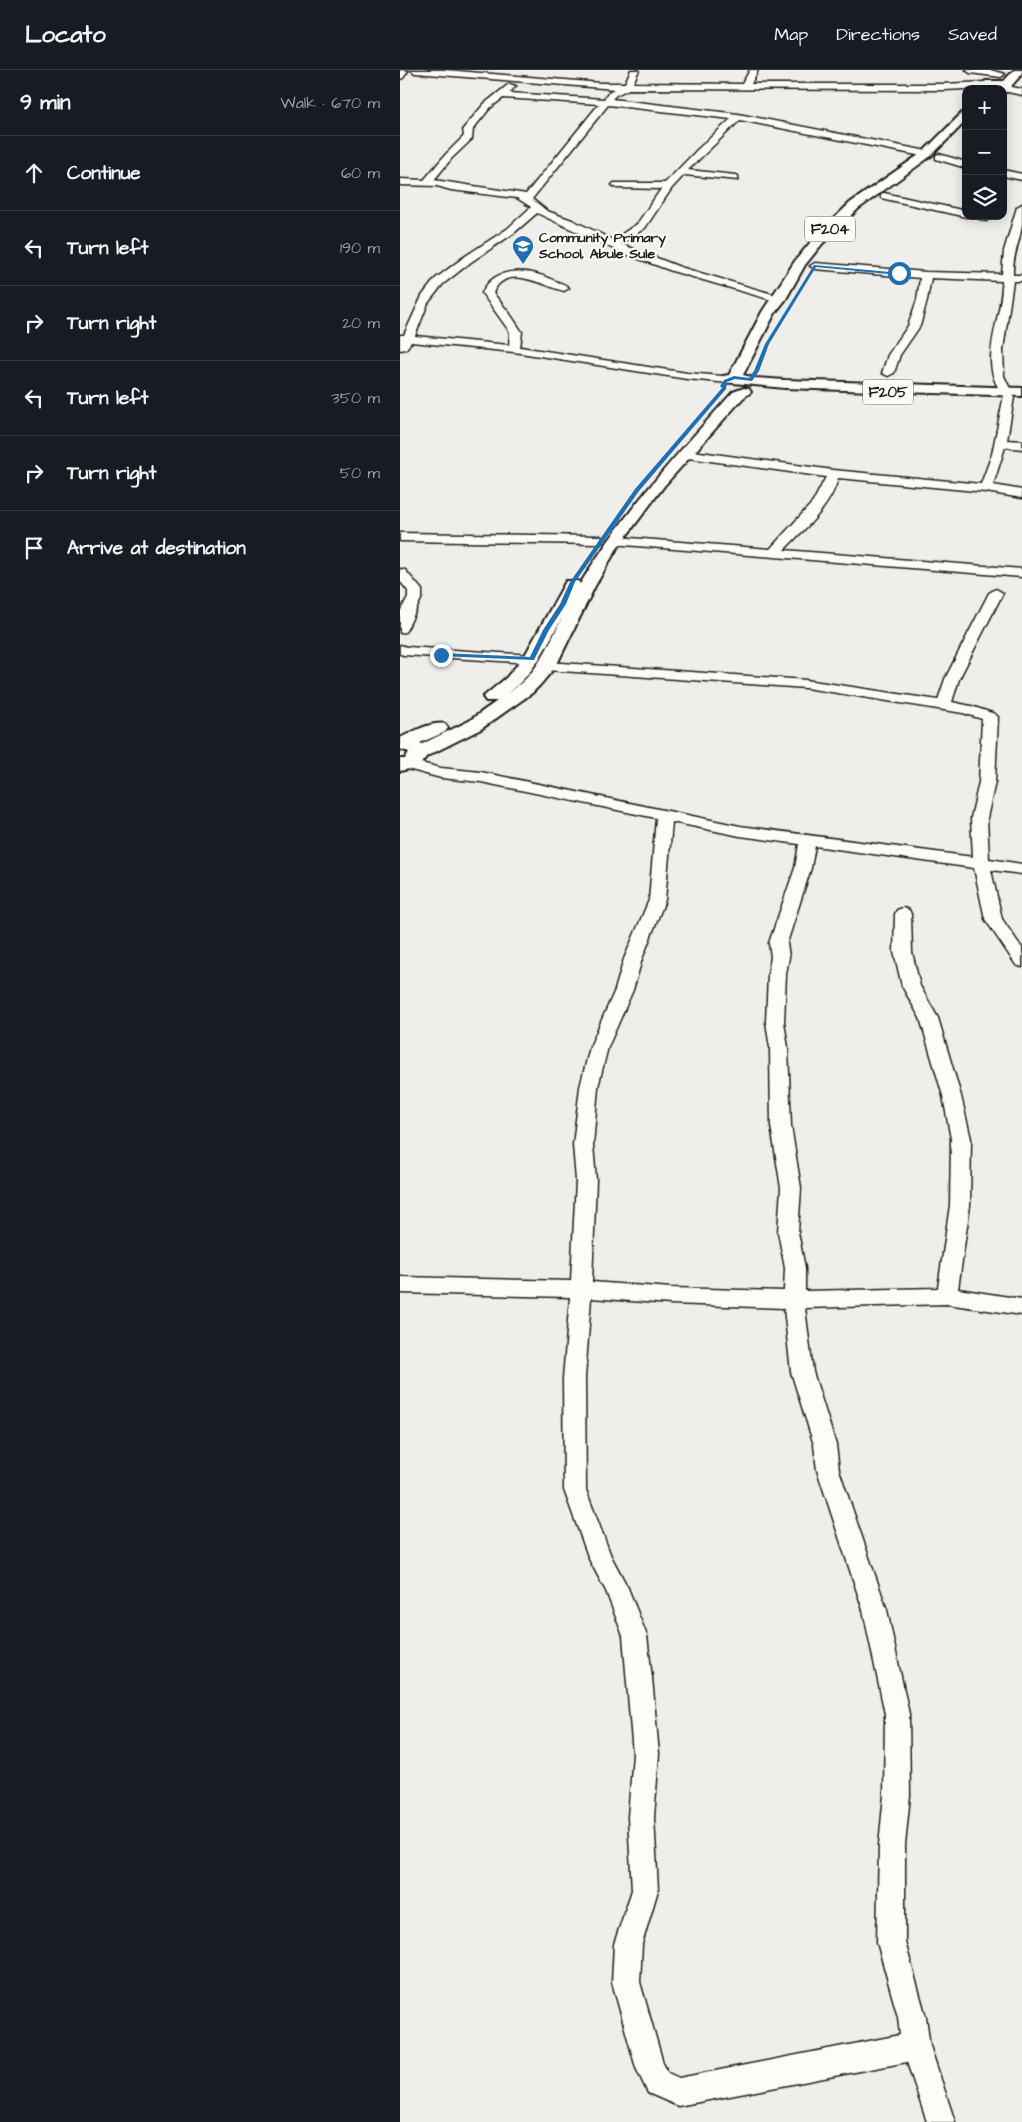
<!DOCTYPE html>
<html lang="en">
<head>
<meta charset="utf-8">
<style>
	body { margin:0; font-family:"Architects Daughter",sans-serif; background:#20242c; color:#f1f3f6 }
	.controls { position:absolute; right:15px; top:15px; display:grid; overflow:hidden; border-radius:10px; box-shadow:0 2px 12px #0003 }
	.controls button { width:45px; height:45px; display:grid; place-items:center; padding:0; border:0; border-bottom:1px solid #363941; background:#171b24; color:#f1f3f6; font:25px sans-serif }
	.stop { position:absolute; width:15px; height:15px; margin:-11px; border:4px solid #1f6fb2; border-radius:50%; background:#fff }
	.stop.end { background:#1f6fb2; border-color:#fff; box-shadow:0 1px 5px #0008 }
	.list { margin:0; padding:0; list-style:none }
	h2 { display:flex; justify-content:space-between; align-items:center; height:65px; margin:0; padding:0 20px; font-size:21px }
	h2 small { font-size:16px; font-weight:400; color:#9ea1a6 }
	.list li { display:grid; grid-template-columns:32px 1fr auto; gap:15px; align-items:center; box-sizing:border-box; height:75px; padding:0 20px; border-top:1px solid #363941 }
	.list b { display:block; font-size:19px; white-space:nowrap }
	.list em { font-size:16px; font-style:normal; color:#9ea1a6 }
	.icon { flex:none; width:28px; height:28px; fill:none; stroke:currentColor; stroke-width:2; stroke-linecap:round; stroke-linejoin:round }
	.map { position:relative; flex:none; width:622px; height:2052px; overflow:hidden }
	header { display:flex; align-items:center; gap:30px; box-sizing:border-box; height:70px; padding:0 25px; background:#171b24; border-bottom:1px solid #363941 }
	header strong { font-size:24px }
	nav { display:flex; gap:28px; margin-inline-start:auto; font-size:18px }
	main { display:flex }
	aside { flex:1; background:#171b24 }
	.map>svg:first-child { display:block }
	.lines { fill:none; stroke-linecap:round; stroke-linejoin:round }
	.minor-casing { stroke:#1c1c1c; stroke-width:3 }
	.major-casing { stroke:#1c1c1c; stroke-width:4 }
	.minor { fill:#fdfcf7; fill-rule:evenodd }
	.major { fill:#fdfcf7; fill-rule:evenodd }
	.route { fill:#1f6fb2 }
	.labels { text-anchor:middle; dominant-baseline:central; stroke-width:4.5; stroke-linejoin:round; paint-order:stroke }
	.far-poi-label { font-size:14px; font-weight:bold; fill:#1c1c1c; stroke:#fdfcf7; text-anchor:start }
	.shield { fill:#fdfcf7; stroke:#605f5e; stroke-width:1 }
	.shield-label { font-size:15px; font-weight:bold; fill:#1c1c1c }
</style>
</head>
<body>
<header>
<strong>Locato</strong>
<nav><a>Map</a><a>Directions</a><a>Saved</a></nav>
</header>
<main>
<aside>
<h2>9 min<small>Walk · 670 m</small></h2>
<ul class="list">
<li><svg class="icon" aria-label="ahead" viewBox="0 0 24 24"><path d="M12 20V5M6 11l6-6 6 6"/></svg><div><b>Continue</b></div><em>60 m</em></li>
<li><svg class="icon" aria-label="left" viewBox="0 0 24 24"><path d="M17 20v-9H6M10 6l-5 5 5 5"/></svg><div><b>Turn left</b></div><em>190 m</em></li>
<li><svg class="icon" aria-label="right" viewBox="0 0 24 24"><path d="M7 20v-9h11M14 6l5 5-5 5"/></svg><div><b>Turn right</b></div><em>20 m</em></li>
<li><svg class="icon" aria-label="left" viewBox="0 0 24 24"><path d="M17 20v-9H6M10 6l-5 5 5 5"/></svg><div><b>Turn left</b></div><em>350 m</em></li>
<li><svg class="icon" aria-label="right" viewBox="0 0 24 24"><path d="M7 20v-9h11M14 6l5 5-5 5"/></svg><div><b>Turn right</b></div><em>50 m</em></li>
<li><svg class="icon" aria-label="arrive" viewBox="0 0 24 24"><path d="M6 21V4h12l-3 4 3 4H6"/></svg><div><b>Arrive at destination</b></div></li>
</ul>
</aside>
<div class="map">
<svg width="622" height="2052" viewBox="0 0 622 2052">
	<rect width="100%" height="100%" fill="#f0eeea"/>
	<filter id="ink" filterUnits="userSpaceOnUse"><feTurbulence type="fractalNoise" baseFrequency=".02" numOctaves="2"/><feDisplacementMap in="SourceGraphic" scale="10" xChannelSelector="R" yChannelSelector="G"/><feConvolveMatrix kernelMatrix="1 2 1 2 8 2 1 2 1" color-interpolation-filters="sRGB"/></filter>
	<g filter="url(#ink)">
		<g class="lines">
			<g class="minor-casing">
				<path id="minor" d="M0,0l8,1 -5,7 -3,1z
					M11,0h34l156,13h24l6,-13h8l-6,13 109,1 8,-14h8l-7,14h193l41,-2 4,3 -4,3 -41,2 -315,-1 -13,6 -4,4 126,15 189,37 5,3 -5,3 -187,-37 -52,50 47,5 3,1v4l-54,-5 -12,13 -27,40 -24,16 59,23 103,30 1,2 -1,2h-8l-103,-30 -52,-19 -83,-39 -23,20 -43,29 -28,22 -15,19 -13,33 94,9 1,-13 -28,-39c13,-29 49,-24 73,-12 5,2 11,3 14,7l-5,3c-21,-5 -58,-29 -71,2l17,21 12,18 -2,15 167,26 46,4 2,2 -2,2 -4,2 -42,-4 -173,-27 -103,-10 -5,7 -6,1v-15h4l18,-39 13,-17 29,-22 43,-28 24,-22 -14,-9 -66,-8 -14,-4 -37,-1v-6l24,1 22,-26 18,-18 -1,-7 21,-25 25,-20 7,2 -7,7 95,6 6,-8 5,-2 -200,-16zM103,28l96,6 -73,90 -92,-14 18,-22 20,-19 1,-10 17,-21zM208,35l123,14 -33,30 -33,34h-51l-2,2 5,3 44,1 -24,35 -24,16 -41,-20 -25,-9 -15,-12z
					M566,0h24l15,4 -4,3 -31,-4z
					M606,16l16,3v6l-19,-4 -1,-2z
					M539,84l27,8v6l-30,-9v-4z
					M603,100l19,4v6l-19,-4z
					M484,123l82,18v5h3l-3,1 -85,-19v-4z
					M622,134c0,6 0,14 0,20 -2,18 -10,32 -9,51h9v6h-9l-10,69 1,26 10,21 -7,43 15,1v8l-17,-2 -12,38 29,5v8l-36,-6 -148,-14c-7,29 -34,51 -54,72l238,19v8l-410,-33 -2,-3 7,-4 153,12 43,-47 13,-25 -145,-20 -2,-3 2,-3 4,-1 148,20 148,14 11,-30 12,-59c-29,-31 0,-79 -2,-114l-71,-3 -4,22 -7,26 -20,29 -6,18 -6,3 -6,-3 6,-18 20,-29 9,-26 3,-22 -105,-9 -5,-3 5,-3 111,9 76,2 2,-23 13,-44z
					M572,146h18l1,2 -5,3z
					M0,463l200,3 7,4 -7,4 -200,-3z
					M0,499l5,1 17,20v7l-15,32 -2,3 -5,1v-21l8,-15v-6l-8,-10z
					M596,519l7,4 -44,86 -7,23 19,4 24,8 3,3 -3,65 -8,36 2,41 33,5v10l-31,-4 11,49 20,29v19l-6,-2 -31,-46 -11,-51 -159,-22 -4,22 -24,75 2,14 -3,17 -2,48 4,26 3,78 10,62 -3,44 7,36v23l133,-3 12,-83 1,-66 -8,-43 -23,-78 -18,-32 -8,-34 1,-38 2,-4 6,-2 6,2 2,4 1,38 8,34 18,32 23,78 10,43 -1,66 -12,84 64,10v16l-75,-11 -142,4 8,64 23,73 3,25 48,140 22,104 1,81 -5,50v97l21,75 4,29 25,76h-28l-20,-60 -229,44 -30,-13 -12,-25 -24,-86 2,-38 18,-54 -4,-73 5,-63 -10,-118 -17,-45 -17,-32 -25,-69 -1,-112 7,-81 -170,-4v-16l171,4 5,-101 -3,-35 7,-58 10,-40 25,-57 9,-31 25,-59 7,-82 -175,-36 -40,-4 -41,-11v-6l5,-2 36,9 40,4 259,54 233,31 -2,-39 8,-36 3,-63 -19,-6 -157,-25 -259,-18 -5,-1 -2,-3 2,-3 5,-1 259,18 132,20 7,-21 44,-86zM272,752l68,14 59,8 -4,24 -26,75 2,14 -3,17 -2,48 4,26 1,78 10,62 -3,44 7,36 -1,23 -113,-3 -79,-6 4,-102 -3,-35 5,-58 10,-40 25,-57 9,-31 23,-59zM191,1228l80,6 113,4 7,64 23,73 3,25 46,140 22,104 -1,81 -5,50 -2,97 21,75 2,18 -221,43 -11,-5 -5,-10 -23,-81 2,-38 16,-54 -4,-73 5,-63 -7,-76 -5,-42 -19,-48 -17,-32 -25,-66 -1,-112z
					M0,575l7,2 125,8 5,1 2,3 -2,3 -5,1 -128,-8 -4,-1z"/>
			</g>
			<g class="major-casing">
				<path id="major" d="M614,0h8v4l-10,11 -1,5 -8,3v-4h-4l1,-2h-9l1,2h-11l-2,-3 7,-5h18z
					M566,42v9l-35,35 -73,53 -36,35 -17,21 -19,34 -11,14 -32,62 12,3 30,2 237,8v8l-237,-8 -62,-6 -2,-3 2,-3 6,-1 33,-63 33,-51 19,-23 36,-35 73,-51 39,-39z
					M344,318l5,1 2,3 -8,6 -79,88 -48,64 -21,36 -39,80 -16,19 -8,8 -51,36 -54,27 -9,11 -18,4v-12h5l4,-7 -9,-3v-11c13,-6 31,-17 45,-14l3,4 -3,4 -25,11 2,1 47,-23 28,-20h-11l-3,-4 23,-19 18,-21 42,-76h12l2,3c43,-71 98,-131 153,-192zM162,548c-16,33 -24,55 -55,76 30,-23 37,-45 55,-76z"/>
			</g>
			<use href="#minor" class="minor"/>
			<use href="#major" class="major"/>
		</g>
	</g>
	<path class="route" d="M414,195l87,8 -2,2 -83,-8 -47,77 -10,27 -7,10 -17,-2 -8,3 -1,7 -87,102 -64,91 -9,22 -17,26 -15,30 -95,-4v-3h2l89,4 13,-27 17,-26 10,-22 65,-93 87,-101 -2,-2 4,-6 10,-4 15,2 5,-7 11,-27z"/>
	<defs>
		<g id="school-pin" transform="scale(1.125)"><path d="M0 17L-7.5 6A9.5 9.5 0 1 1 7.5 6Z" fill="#1f6fb2" stroke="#fdfcf7"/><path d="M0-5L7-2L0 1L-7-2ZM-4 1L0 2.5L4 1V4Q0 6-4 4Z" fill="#fff"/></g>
	</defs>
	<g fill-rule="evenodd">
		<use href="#school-pin" x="123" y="176"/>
	</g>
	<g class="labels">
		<g class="far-poi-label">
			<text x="139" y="168">Community Primary<tspan x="139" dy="16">School, Abule Sule</tspan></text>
		</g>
		<g class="shield">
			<rect x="405" y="146.5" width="50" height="25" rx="4"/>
			<rect x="463" y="309.5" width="50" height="25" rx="4"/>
		</g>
		<g class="shield-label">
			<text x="430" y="159">F204</text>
			<text x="488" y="322">F205</text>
		</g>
	</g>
</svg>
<div class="controls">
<button>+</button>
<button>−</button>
<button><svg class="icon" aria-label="layers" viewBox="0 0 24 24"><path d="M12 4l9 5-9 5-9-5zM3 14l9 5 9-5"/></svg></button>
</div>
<div class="stop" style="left:499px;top:203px"></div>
<div class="stop end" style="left:41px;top:585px"></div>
</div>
</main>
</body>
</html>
